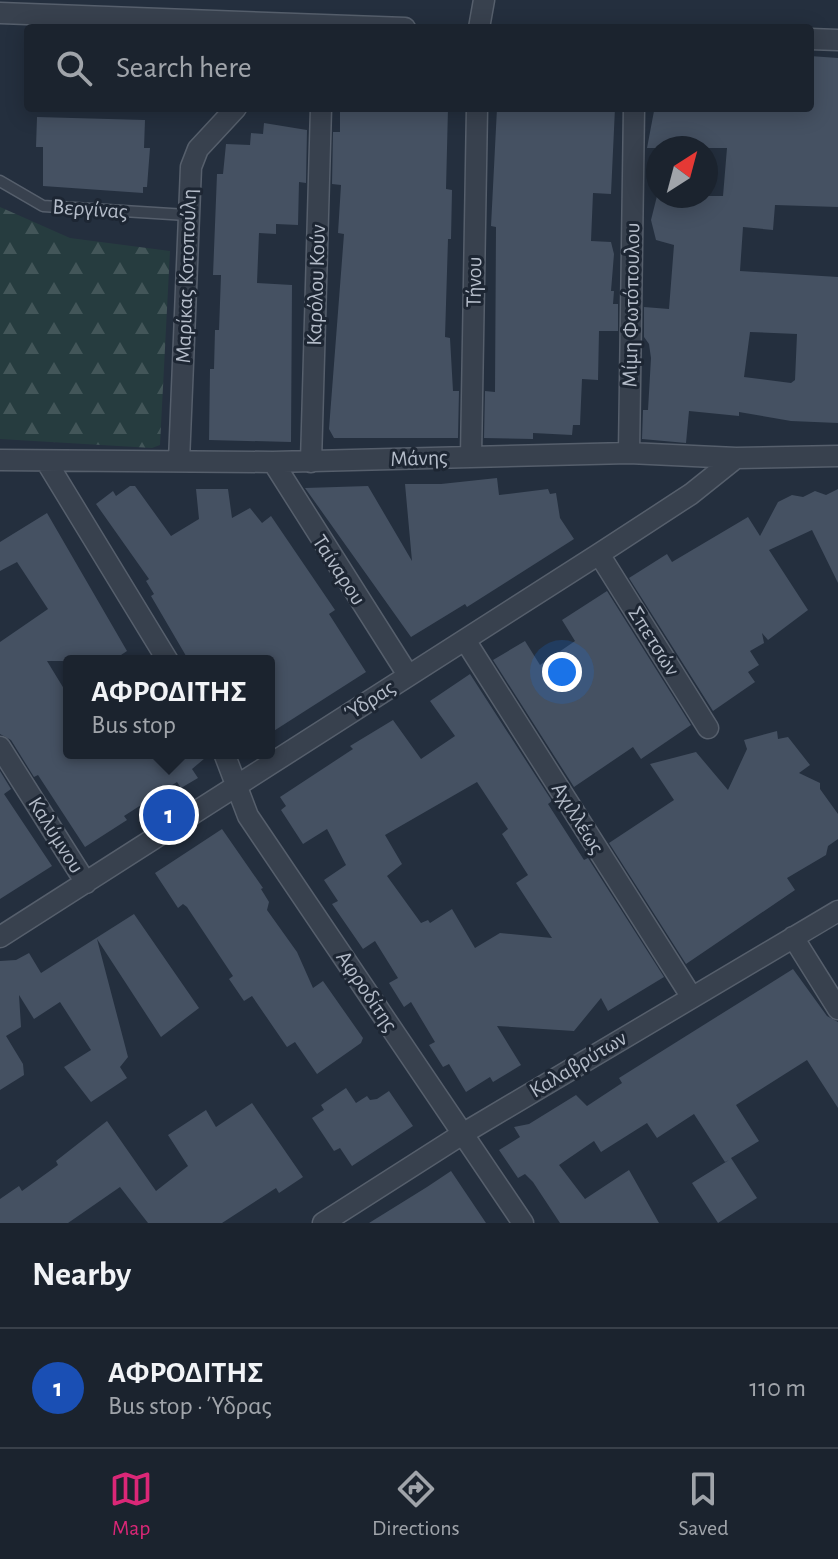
<!DOCTYPE html>
<html lang="en">
<head>
<meta charset="utf-8">
<style>
	body { margin:0; font-family:"Alegreya Sans",sans-serif; background:#242b36; color:#f1f3f6 }
	.compass { position:absolute; left:646px; top:136px; width:72px; height:72px; border-radius:50%; background:#1b232e; box-shadow:0 4px 20px #0003; rotate:36deg }
	.you { position:absolute; left:562px; top:672px; width:28px; height:28px; margin:-20px; border:6px solid #fff; border-radius:50%; background:#1a73e8; box-shadow:0 0 0 12px #1a73e833 }
	.badge { display:grid; place-items:center; width:52px; height:52px; border-radius:50%; background:#db2777; color:#fff; font-size:26px; font-weight:700 }
	.pin { position:absolute; translate:-50% -50%; border:4px solid #fff; box-shadow:0 2px 8px #0006 }
	.popup { position:absolute; left:63px; top:655px; width:212px; height:104px; box-sizing:border-box; display:grid; place-content:center; border-radius:8px; background:#1b232e; filter:drop-shadow(0 2px 6px #0005); font-size:26px; white-space:nowrap; color:#a0a4aa }
	.popup b { font-size:30px; color:#f1f3f6 }
	.popup::after { content:''; position:absolute; left:50%; top:100%; margin-left:-16px; border:16px solid transparent; border-top-color:#1b232e }
	.list { margin:0; padding:0; list-style:none }
	h2 { display:flex; justify-content:space-between; align-items:center; height:104px; margin:0; padding:0 32px; font-size:34px }
	h2 small { font-size:26px; font-weight:400; color:#a0a4aa }
	.list li { display:grid; grid-template-columns:52px 1fr auto; gap:24px; align-items:center; box-sizing:border-box; height:120px; padding:0 32px; border-top:2px solid #39404a }
	.list b { display:block; font-size:30px; white-space:nowrap }
	.list p { margin:0; font-size:26px; white-space:nowrap; color:#a0a4aa }
	.list em { font-size:26px; font-style:normal; color:#a0a4aa }
	.icon { flex:none; width:44px; height:44px; fill:none; stroke:currentColor; stroke-width:2; stroke-linecap:round; stroke-linejoin:round }
	.map { position:relative; flex:none; width:838px; height:1223px; overflow:hidden }
	.search { position:absolute; background:#1b232e; box-shadow:0 4px 20px #0003; left:24px; right:24px; top:24px; height:88px; display:flex; align-items:center; gap:20px; box-sizing:border-box; padding:0 28px; border-radius:8px; color:#a0a4aa; font-size:30px }
	.sheet { height:224px; background:#1b232e }
	nav { display:flex; justify-content:space-around; align-items:center; box-sizing:border-box; height:112px; border-top:2px solid #39404a; background:#1b232e; font-size:22px; color:#a0a4aa }
	nav a { display:grid; justify-items:center; gap:4px }
	nav .on { color:#db2777 }
	.map>svg:first-child { display:block }
	.forest { fill:url(#forest-firs) }
	.building { fill:#455162; fill-rule:evenodd }
	.lines { fill:none; stroke-linecap:round; stroke-linejoin:round }
	.service-casing { stroke:#565f6c; stroke-width:13 }
	.minor-casing { stroke:#565f6c; stroke-width:23 }
	.service { stroke:#38414e; stroke-width:10 }
	.minor { stroke:#38414e; stroke-width:20 }
	.labels { text-anchor:middle; dominant-baseline:central; stroke-width:6; stroke-linejoin:round; paint-order:stroke }
	.street-label { font-size:22px; fill:#b4bcc9; stroke:#1d2633 }
</style>
</head>
<body>
<div class="map">
<svg width="838" height="1223" viewBox="0 0 838 1223">
	<defs>
		<pattern id="forest-firs" width="22" height="20" patternUnits="userSpaceOnUse" patternTransform="scale(2)"><rect width="22" height="20" fill="#263c3f"/><path d="M5 1l3.5 6h-7zM16 11l3.5 6h-7z" fill="#435659"/></pattern>
	</defs>
	<rect width="100%" height="100%" fill="#242f3e"/>
	<path class="forest" d="M0,207l70,31 100,13 -10,194 -8,3 -152,-9z"/>
	<path class="building" d="M810,56l28,2v149l-63,-2 -2,25 -30,-3 -3,44 98,6v146l-47,-2 -52,-9v4l-50,-5 -3,32 -44,-4 1,-29h5l3,-52 -2,-14 -5,-7v-30l25,2 5,-64 -18,-5 -5,-20 6,-24h66l4,-48h-80l7,-37 4,1v-4h152zM750,332l47,2 -2,46 -4,3 -47,-6z
		M340,108h108l-2,81 6,1 -1,49h-3l-3,98 5,1 3,53h6l-1,47h-124l-5,-9 15,-195 -6,-1 3,-48 -9,-1 1,-52h7z
		M497,108h118l-4,86 -18,-1 -2,48 20,1 3,12 -3,37h3l-1,13h5v27h-19l-1,49 -16,-1 -2,46h-7l-1,10 -39,-2v6l-49,-1 1,-47 10,1 1,-165 -5,-1z
		M37,117l108,3 -1,28h6l-3,39h-4v6l-100,-7v-39h-7z
		M264,123l43,7 -1,53 -7,-1 -1,43 -22,-1v10l-17,-1 -2,50 35,2 -1,157 -82,-2 1,-71h4l1,-39h4l2,-55h-8l4,-101h6l3,-30 24,1 1,-12 12,1z
		M497,478l2,17 49,-6 2,5 6,-1 4,25 14,21 -107,68 -2,-3 -54,33 -106,-149 63,-2 44,75 -7,-77h36z
		M130,486h5l36,50 28,-17 -3,-30h32l4,29 18,-10 12,15 9,-7 64,94 -6,4 37,58 -97,62v-73h-80l-38,-65 3,-2 -8,-13 3,-2 -53,-75 17,-13 3,5z
		M838,489v94l-26,-53 -43,20 39,60 -40,30 -6,-7 2,10 -14,8 9,14 -11,7 7,10 -42,29 -84,-133 38,-24 5,8 76,-45 12,19 18,-34 14,-7 11,2 12,-6 11,4z
		M47,513l80,138 -15,10h-65l22,36v56h142l-19,16 6,9 -17,10 -4,-6 -53,34 3,4 -42,27 -47,-72 -4,2 -23,-37 -11,-6v-92l48,-33 -31,-47 -17,9v-29z
		M607,591l84,134 -50,34 -8,-12 -59,40 -81,-127 32,-19 15,24 35,-24 -13,-21z
		M470,674l82,127 -4,3 36,56 4,-2 76,119 -56,34 -7,-13 -27,33 -77,-5 24,39 -28,17 -3,-5 -24,15 -17,-28 -6,3 -14,-22 6,-3 -24,-40 -7,5 -15,-24 9,-5 -23,-37 -12,8 -31,-45 6,-3 -14,-21 22,-15 -19,-36 -24,15 -22,-34 5,-4 -6,-9 73,-48 -3,-3 43,-26 28,39 34,-23 -25,-35zM477,782l31,47 -6,5 26,41 -12,8 36,55 -52,-5 -25,15 -23,-39 -22,14 -2,-3 -7,3 -34,-47 15,-12 -17,-29z
		M777,731l1,8 10,-2 22,28 -11,8 21,10v6l18,25v25l-10,7 -2,9 -39,23 8,12 -109,74 -77,-121 65,-43 -24,-36 46,-12 32,38 19,-41 -3,-9z
		M0,771l11,18 -7,5 48,72 -52,33z
		M222,829l41,59 -2,1 8,13 -2,8 30,42 16,36 10,-7 40,57 -2,5 -44,31 -22,-32 -8,5 -35,-51 -8,5 -15,-22 4,-3 -46,-69 -4,-3 -5,4 -23,-35z
		M134,914l65,94 -38,29 -64,-98 31,118 -8,10 7,11 -36,24 -27,-35 27,-17 -31,-48 -26,17 -15,-24 2,32 -15,9 17,28 1,11 -24,15v-129l16,-1 13,-7 12,20z
		M793,969l34,47 11,6v86l-31,-48 -71,45 23,36 -28,17 26,40 -39,25 -26,-40 37,-23 -4,2 -31,-48 -37,24 -10,-15 -46,29 -7,-11 -35,24 26,34 44,-29 30,53h-99l-27,-41 -8,-8 -7,4 -19,-28 21,-13 -6,-10 15,-3 47,-29 11,11 35,-23 -3,-5z
		M346,1088l10,15 11,-7 3,4 7,-1 12,-8 24,35 -61,40 -12,-18 -6,3 -22,-33 12,-8 -3,-5z
		M252,1103l51,74 -24,16 -3,-5 -54,35h-74l-28,-36 -52,36h-68v-24l19,-13 3,5 36,-26 -2,-4 51,-40 49,70 32,-25 -20,-31 38,-25 10,17z
		M451,1171l35,52h-117l58,-36z"/>
	<g class="lines">
		<g class="service-casing">
			<path id="service" d="M0,181l43,25 144,9"/>
		</g>
		<g class="minor-casing">
			<path id="minor" d="M0,13l405,15
				M479,28l5,-28
				M810,39l28,1
				M629,453l5,-345
				M471,456l6,-348
				M0,460l273,2 356,-9 107,5 102,-2
				M46,461l122,200
				M179,461l12,-294 7,-18 38,-41
				M273,462l135,213
				M311,462l10,-354
				M599,554l109,174
				M465,640l226,356
				M0,747l86,136
				M224,753l24,63 275,407
				M0,937l599,-383 92,-60 45,-36
				M793,937l45,72
				M323,1223l141,-90 374,-222"/>
		</g>
		<use href="#service" class="service"/>
		<use href="#minor" class="minor"/>
	</g>
	<g class="labels">
		<g class="street-label">
			<text transform="translate(90 209) rotate(4)">Βεργίνας</text>
			<text transform="translate(186 276) rotate(-88)">Μαρίκας Κοτοπούλη</text>
			<text transform="translate(474 282) rotate(-89)">Τήνου</text>
			<text transform="translate(316 285) rotate(-88)">Καρόλου Κούν</text>
			<text transform="translate(631 305) rotate(-89)">Μίμη Φωτόπουλου</text>
			<text transform="translate(419 458) rotate(-2)">Μάνης</text>
			<text transform="translate(339 570) rotate(57)">Ταίναρου</text>
			<text transform="translate(654 641) rotate(58)">Σπετσών</text>
			<text transform="translate(370 700) rotate(-33)">Ύδρας</text>
			<text transform="translate(578 818) rotate(58)">Αχιλλέως</text>
			<text transform="translate(56 835) rotate(58)">Καλύμνου</text>
			<text transform="translate(367 991) rotate(56)">Αφροδίτης</text>
			<text transform="translate(578 1064) rotate(-31)">Καλαβρύτων</text>
		</g>
	</g>
</svg>
<svg class="compass" viewBox="-18 -18 36 36"><path d="M0-13l5 13h-10z" fill="#e53935"/><path d="M0 13l5-13h-10z" fill="#a0a4aa"/></svg>
<div class="you"></div>
<div class="pin badge" style="left:169px;top:815px;background:#1a4fb4">1</div>
<div class="popup"><b>ΑΦΡΟΔΙΤΗΣ</b>Bus stop</div>
<div class="search"><svg class="icon" aria-label="search" viewBox="0 0 24 24"><circle cx="10" cy="10" r="6"/><path d="M15 15l6 6"/></svg>Search here</div>
</div>
<section class="sheet">
<h2>Nearby<small></small></h2>
<ul class="list">
<li><span class="badge" style="background:#1a4fb4">1</span><div><b>ΑΦΡΟΔΙΤΗΣ</b><p>Bus stop · Ύδρας</p></div><em>110 m</em></li>
</ul>
</section>
<nav>
<a class="on"><svg class="icon" aria-label="map" viewBox="0 0 24 24"><path d="M3 6l6-2 6 2 6-2v14l-6 2-6-2-6 2zM9 4v14M15 6v14"/></svg>Map</a>
<a><svg class="icon" aria-label="directions" viewBox="0 0 24 24"><path d="M12 3l9 9-9 9-9-9zM9 14v-3h6M13 9l2 2-2 2"/></svg>Directions</a>
<a><svg class="icon" aria-label="saved" viewBox="0 0 24 24"><path d="M7 4h10v16l-5-4-5 4z"/></svg>Saved</a>
</nav>
</body>
</html>
